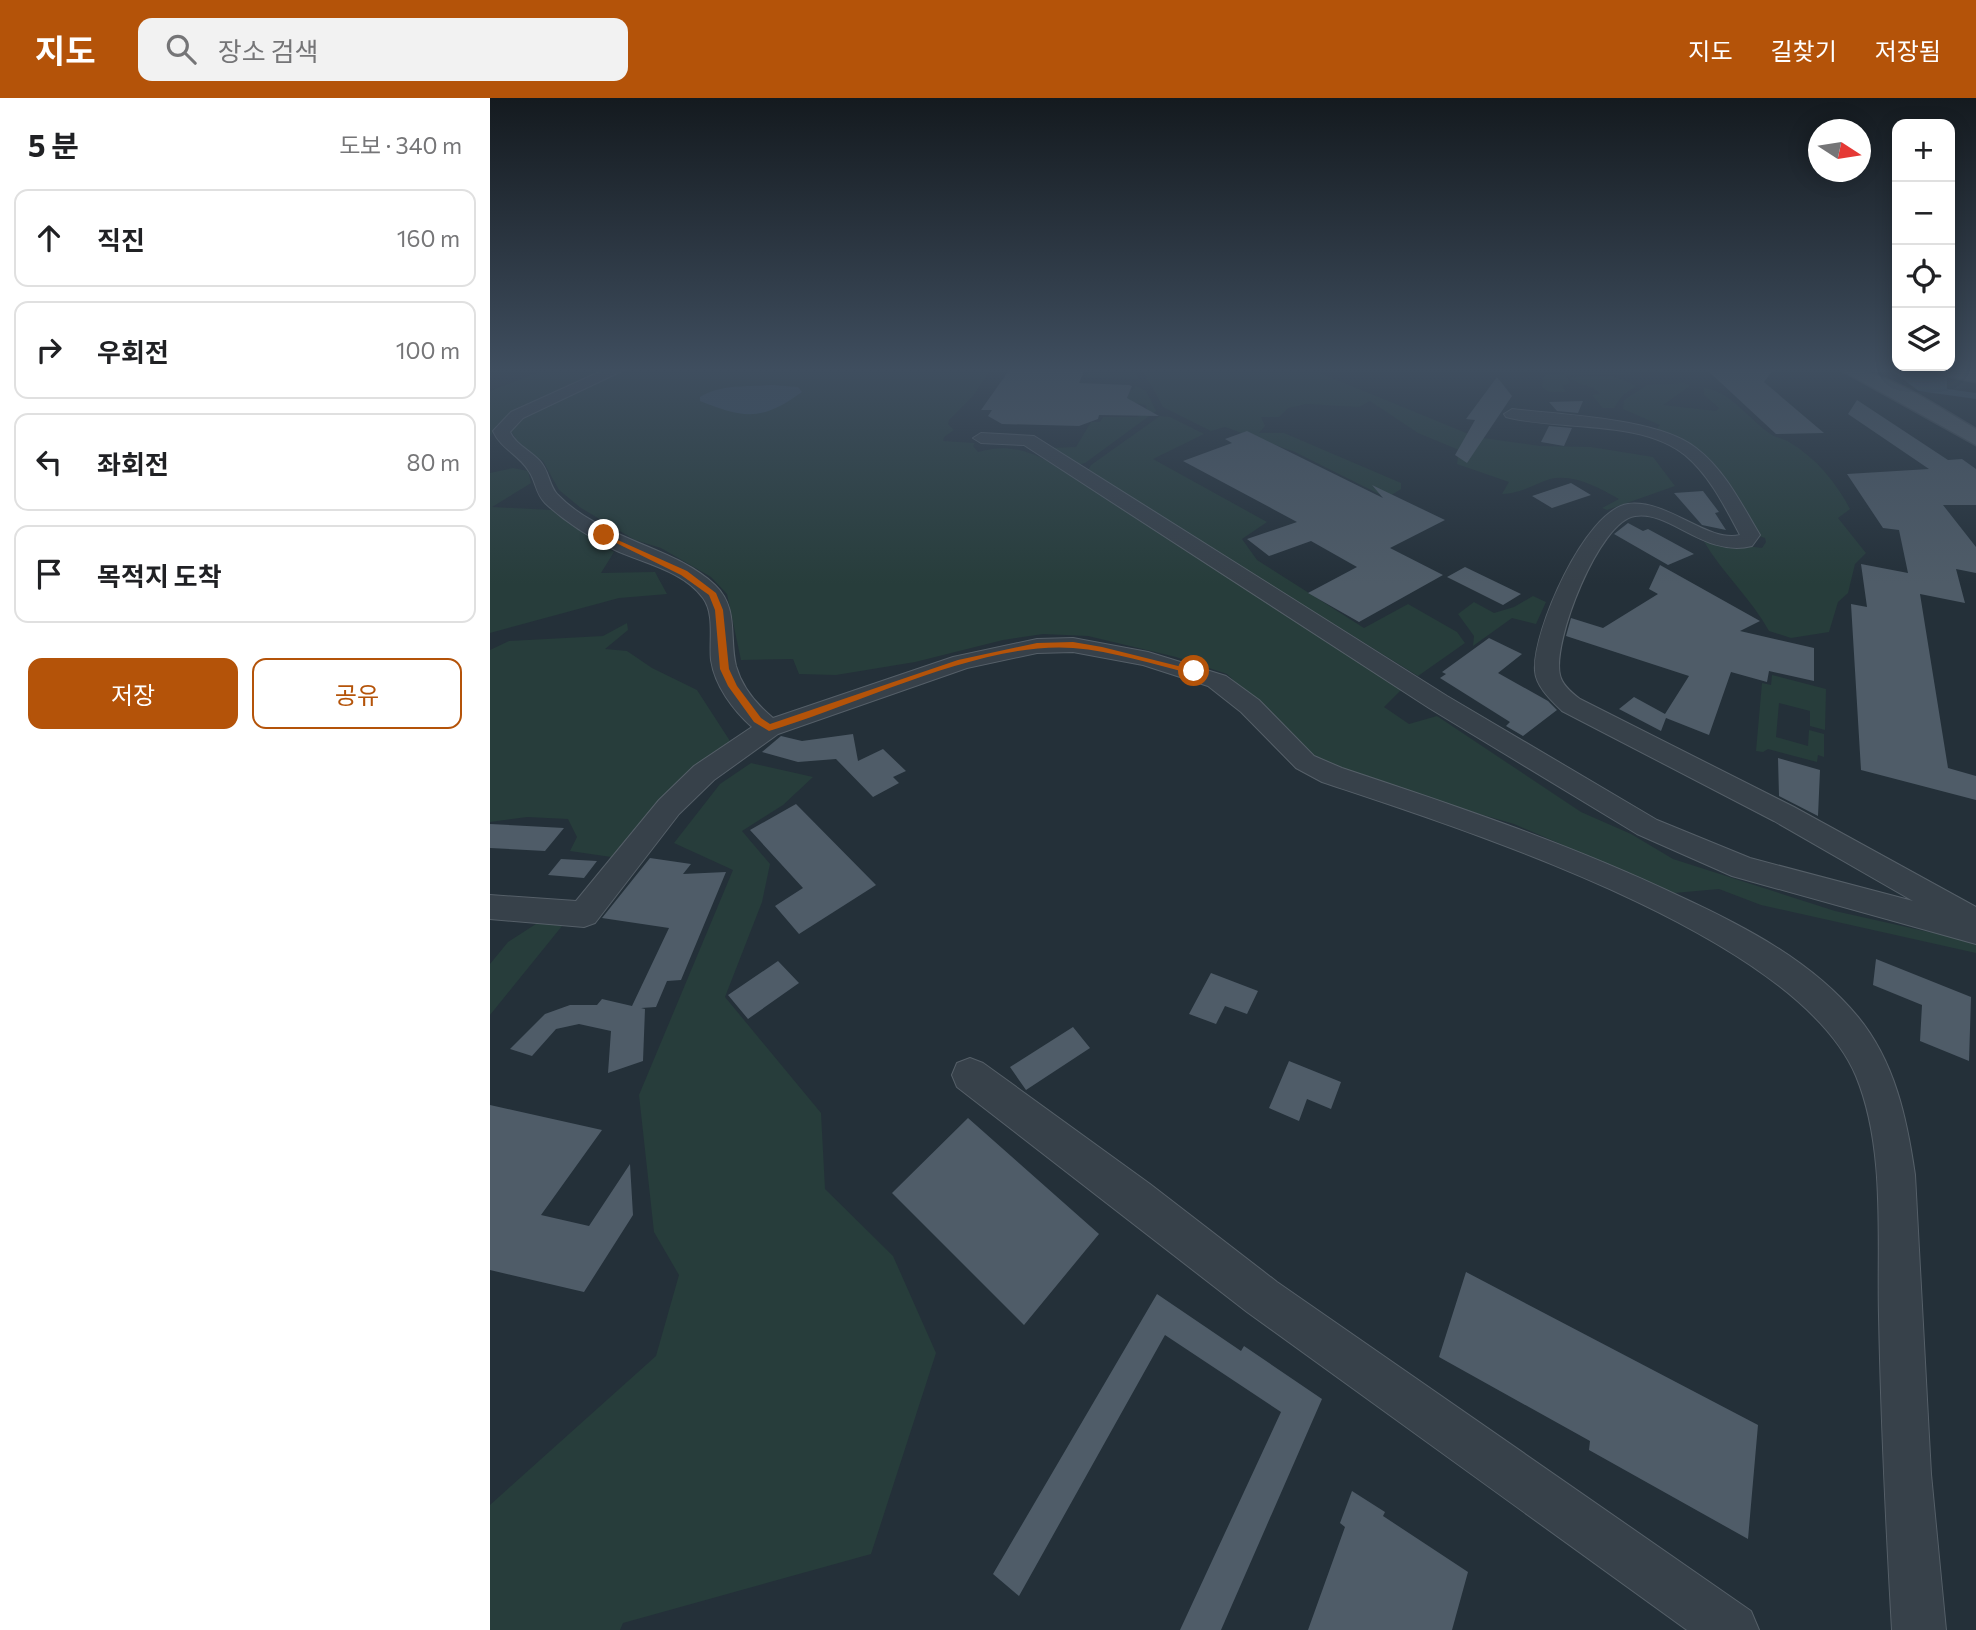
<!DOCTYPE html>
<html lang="ko">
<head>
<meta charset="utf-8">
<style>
	body { margin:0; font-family:Commissioner,"Noto Sans KR",sans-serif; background:#f2f2f2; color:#202124 }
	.controls { position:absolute; right:21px; top:21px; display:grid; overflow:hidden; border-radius:14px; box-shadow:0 4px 18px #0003 }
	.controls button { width:63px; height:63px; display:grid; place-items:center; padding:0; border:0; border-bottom:2px solid #e0e0e0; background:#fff; color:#202124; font:35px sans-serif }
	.compass { position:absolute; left:1318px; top:21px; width:63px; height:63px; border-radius:50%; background:#fff; box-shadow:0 4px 18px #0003; rotate:102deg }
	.stop { position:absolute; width:21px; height:21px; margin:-16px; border:5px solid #b45309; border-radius:50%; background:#fff }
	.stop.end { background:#b45309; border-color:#fff; box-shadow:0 2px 7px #0008 }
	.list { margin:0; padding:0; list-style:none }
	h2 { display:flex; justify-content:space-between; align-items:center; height:91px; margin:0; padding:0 28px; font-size:30px }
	h2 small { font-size:23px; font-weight:400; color:#757577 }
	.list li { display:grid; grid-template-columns:46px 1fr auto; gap:21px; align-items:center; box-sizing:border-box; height:98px; margin:0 14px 14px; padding:0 14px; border:2px solid #e0e0e0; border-radius:14px }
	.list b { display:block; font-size:26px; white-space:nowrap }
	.list em { font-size:23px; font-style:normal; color:#757577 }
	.actions { display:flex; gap:14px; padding:21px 28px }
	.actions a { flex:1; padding:16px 0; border:2px solid #b45309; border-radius:14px; text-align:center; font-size:24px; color:#b45309 }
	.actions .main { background:#b45309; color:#fff }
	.icon { flex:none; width:38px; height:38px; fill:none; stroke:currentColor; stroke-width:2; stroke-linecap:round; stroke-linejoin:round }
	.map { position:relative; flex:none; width:1486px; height:1532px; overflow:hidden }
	header { display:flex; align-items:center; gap:42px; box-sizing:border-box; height:98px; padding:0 35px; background:#b45309; color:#fff }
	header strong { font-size:33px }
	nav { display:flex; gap:38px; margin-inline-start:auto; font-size:24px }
	.search { width:490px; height:63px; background:#f2f2f2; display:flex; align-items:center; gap:18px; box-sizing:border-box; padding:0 24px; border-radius:14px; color:#757577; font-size:26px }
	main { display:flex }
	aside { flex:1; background:#fff }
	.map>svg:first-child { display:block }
	.green { fill:#273d3b }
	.water { fill:#3a5062 }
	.building { fill:#4f5c68 }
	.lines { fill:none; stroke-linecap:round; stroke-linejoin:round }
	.minor-casing { stroke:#555f68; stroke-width:2 }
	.major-casing { stroke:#434d56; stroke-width:3 }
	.minor { fill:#37414a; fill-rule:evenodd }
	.major { fill:#55606a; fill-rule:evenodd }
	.route { fill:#b45309 }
</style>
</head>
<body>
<header>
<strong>지도</strong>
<div class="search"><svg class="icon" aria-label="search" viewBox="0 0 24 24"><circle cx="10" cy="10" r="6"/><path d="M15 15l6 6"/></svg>장소 검색</div>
<nav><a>지도</a><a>길찾기</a><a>저장됨</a></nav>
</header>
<main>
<aside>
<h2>5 분<small>도보 · 340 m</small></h2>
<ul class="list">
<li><svg class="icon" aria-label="ahead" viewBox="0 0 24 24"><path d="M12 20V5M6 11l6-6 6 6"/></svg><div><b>직진</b></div><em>160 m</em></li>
<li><svg class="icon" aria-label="right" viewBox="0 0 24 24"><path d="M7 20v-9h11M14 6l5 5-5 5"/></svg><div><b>우회전</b></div><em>100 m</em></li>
<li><svg class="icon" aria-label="left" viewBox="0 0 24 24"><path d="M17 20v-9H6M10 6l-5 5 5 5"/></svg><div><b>좌회전</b></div><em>80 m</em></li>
<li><svg class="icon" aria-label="arrive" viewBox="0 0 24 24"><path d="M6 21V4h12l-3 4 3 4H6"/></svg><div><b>목적지 도착</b></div></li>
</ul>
<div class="actions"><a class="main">저장</a><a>공유</a></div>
</aside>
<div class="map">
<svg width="1486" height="1532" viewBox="0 0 1486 1532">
	<rect width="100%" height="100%" fill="#243039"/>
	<path class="green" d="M57,271h67l-106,48 -10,7 -8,13v-46z
		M135,271h366l-18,27 -24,24 -1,4 6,6 -10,7 -1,4 32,2 -2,3 5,6c26,-8 48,-3 71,10l355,225 -20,20 25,17 28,-8 144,96 50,22 42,25 162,52 134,30 7,2v10l-215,-48 -42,-16 -45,4 -160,-69 -155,-45 -47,-21 -85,-84 -51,-17 -88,-21 -45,-2 -40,6 -88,22 -79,13 -37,-1 -6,-15 -52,1 -14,-66 -16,-17 -50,-29 -26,-8 -54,-32 -22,-18 -16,-29 -23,-15 -10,-17 13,-13z
		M600,271h44l5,10 -53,-1z
		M652,271h168l166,68 64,9 51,1 62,10 22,29 -68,24 -5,-2 17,-9c-19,-11 -46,-26 -69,-20 -17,6 -29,14 -48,15l7,-12 -52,-18 2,-14 -41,-17 -48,-32 -11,6 -53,-3 -18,4 -9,9h-18l4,9 -6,7h25l117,50v6l-14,9 -92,-46 -70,-25 -14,4 -48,-24z
		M1170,271l11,3 -105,4 5,7 -9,3 4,6h-17l-7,-5 2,-11 6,-2z
		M1123,278l23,10 -14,10 -8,12h-11l-11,-13 8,-1c-9,-11 -21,-7 -30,-17z
		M1195,285l5,3 -27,19 53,6 3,-3 -15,-13v-7c26,3 44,30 65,45 6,5 14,5 20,9 27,16 47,40 61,67l-12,9 28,35 -11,11 -7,29 -10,9 -9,30 -38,6 -22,-7c-18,-33 -47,-58 -66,-91l59,8 4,-6 -1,-4 -9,-3 -43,-66 -59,-37 6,-7 -37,-16 1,-9 23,-15z
		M646,288l10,5 10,20 -71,52 -7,2 -28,-17 26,-1 15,-25h9l3,-5h33l11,-4 -1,-8 -23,-3 3,-12h7z
		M670,318l10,1 34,17 -51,25 114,63 -25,17 15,21 107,68 44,-24 49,28 8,11 -47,33 -331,-204 4,-7z
		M23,370l15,3 3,12 -39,24 60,3 62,42 -13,21 54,-1 12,22 -48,4 -129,35v-160z
		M1043,498l13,6 -10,22 -24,-6 -39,28 1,-10 -16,-22 16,-12 20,11 20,-6z
		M137,525l1,7 -23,19 22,2 25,17 45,22 33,51 -49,43 -63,74 -48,-7 7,-14 -9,-18 -41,-2 -37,5v-172l19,-9 94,-5z
		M1282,577l54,14 -1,41 -15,-4v-15l-31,-8 -3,34 32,9 1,-16 15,4v23l-6,-2 -1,7 -49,-13 -5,3 -7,-1 6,-68 9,2z
		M261,665l62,14 -30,28 -41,26 28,33 -8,38 -37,95 96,116 4,76 68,67 43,97 -65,201 -248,69 -3,7h-130v-125l166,-149 23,-81 -25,-43 -15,-137 94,-225 -59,-27 46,-59z
		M49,824l23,4 -72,89v-51l18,-22z"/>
	<path class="water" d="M1399,271h19l39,8v12l29,4v6l-57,-8z
		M282,287l26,2 4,5c-40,29 -57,27 -102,9v-4c20,-13 49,-10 72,-12z"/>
	<path class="building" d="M520,271h75l-6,14 50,2 3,1 -5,12 32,18 -60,-1 -1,4 -19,7 -77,-2 -14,-8 4,-6h-11z
		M1216,271h68l-10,13 60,51 -48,1z
		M1007,279l15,19 -45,67 -12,-8 20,-35 -9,-1z
		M1367,302l91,60 14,-1 14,10v36h-33l33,42v26l-20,-4 9,34 -45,-9 28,174 28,8v24l-115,-30 -10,-166 16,3 -6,-43 47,9 -9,-43 -16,-2 -36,-54 82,-5 -81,-55z
		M1093,303l-5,12 -21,-2 -8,-9z
		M1059,328l23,2 -8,18 -23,-4z
		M757,333l136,67 -11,-13 73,35 -55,28 53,27 -84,47 -51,-29 49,-26 -46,-26 -42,15 -22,-17 50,-17 -114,-61 49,-18 -7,-4z
		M1081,385l20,12 -39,13 -20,-12z
		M1213,393l16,21 -4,1 11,17 -24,-5 -28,-32z
		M1138,425l15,8 5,-2 46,25 -26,11 -54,-31z
		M1170,467l100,56 -20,10 74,17v33l-45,-10 -2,11 -36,-10 -22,63 -43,-17 -5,13 -42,-22 15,-12 31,17 24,-38 -123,-40 5,-18 32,10 55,-34 -9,-5z
		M975,469l56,27 -18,11 -56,-28z
		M999,540l33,16 -24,19 50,28 9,9 -34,26 -17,-10 4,-4 -70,-44 6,-4 -4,-2z
		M363,636l5,27 25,-12 23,22 -13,6 6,6 -26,14 -37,-38 -38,3 -36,-10 19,-16 21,5z
		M1288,660l42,12 -2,46 -39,-20z
		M306,706l80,81 -77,49 -24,-28 28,-18 -53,-58z
		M0,726l74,4 -19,23 -55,-3z
		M160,760l41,6 -8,10 43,-2 -45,108 -14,1 -11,26 -15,1 4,1 -2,52 -35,12 3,-42 -32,-7 -23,5 -24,27 -22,-7 35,-35 25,-9h27l5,-6 30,7 37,-78 -67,-10z
		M71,761l36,2 -13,17 -36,-3z
		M1386,861l95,38 -2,64 -49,-20 2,-36 -49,-20z
		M288,863l21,22 -51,36 -20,-24z
		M721,875l47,18 -11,23 -22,-8 -9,18 -27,-10z
		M583,929l17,21 -64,42 -16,-23z
		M799,963l52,21 -10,27 -24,-10 -8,22 -30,-13z
		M0,1007l112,25 -61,85 48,11 41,-62 3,51 -49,77 -94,-22z
		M478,1020l131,116 -75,91 -132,-132z
		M976,1174l292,153 -10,114 -159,-89 1,-9 -151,-84z
		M667,1196l84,57 3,-5 78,53 -101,231h-41l101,-218 -116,-77 -146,261 -26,-22z
		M862,1393l33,21 -2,4 85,56 -16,58h-144l37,-103 -5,-4z"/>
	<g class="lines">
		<g class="minor-casing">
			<path id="minor" d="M116,271h20l-103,49 -13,14c6,13 20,18 30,29 9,10 9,24 17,33 44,46 117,52 158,91 24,23 14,52 21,81 6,21 20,38 37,52l180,-61 84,-18 36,-1 75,14 78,24 33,24 55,56 28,12c114,38 228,76 337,128 65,30 133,65 179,121 37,45 49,102 57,158l16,299 15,156h-54c-6,-105 -11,-209 -13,-314 -2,-77 7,-167 -23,-240 -60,-142 -394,-247 -534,-294l-26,-14 -55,-56 -33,-26 -65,-21 -70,-13 -36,1 -70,15 -189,66 -64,46 -35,34 -84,109 -11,4 -94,-8v-24l86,6 83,-101 35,-34 58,-39c-19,-17 -37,-41 -41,-67 -2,-19 4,-46 -8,-62 -19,-27 -60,-35 -88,-48 -24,-12 -51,-29 -70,-47 -10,-10 -9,-23 -17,-33 -10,-16 -27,-21 -35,-39l18,-19z
				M1022,311c49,6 146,9 184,39 29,22 46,57 64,87l-8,11c-47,12 -82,-36 -117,-30 -36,5 -83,126 -75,159 2,10 12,18 20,24l214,108 182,100v37l-244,-68 -95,-42 -208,-126 -405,-263 -43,-2 -8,-5 8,-5 53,3 413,260 210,124 93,38 163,43 -139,-80 -212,-110c-10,-10 -26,-24 -27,-40 -3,-39 50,-161 93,-167 40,-5 79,39 112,31 -15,-28 -30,-59 -55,-80 -44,-36 -126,-24 -179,-38l-2,-3z
				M480,960l13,5 167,121 127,98 474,329 8,19h-72l-440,-318 -290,-225 -5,-12 5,-12z"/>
		</g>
		<g class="major-casing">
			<path id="major" d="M1349,271c48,0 95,36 137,60v16z
				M1440,271l46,1v12l-44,-9z"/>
		</g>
		<use href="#minor" class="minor"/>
		<use href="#major" class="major"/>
	</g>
	<linearGradient id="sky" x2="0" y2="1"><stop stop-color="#141a1f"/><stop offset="0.56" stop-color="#3f4e5f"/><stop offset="1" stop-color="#3f4e5f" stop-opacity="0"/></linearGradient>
	<rect width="1486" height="486" fill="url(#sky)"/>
	<path class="route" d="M112,435l85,38 29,22 7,17 6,59 8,17 24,32 9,6 188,-64 79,-17 36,-1 29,5 96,24 -4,3c-40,-9 -81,-23 -121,-26 -90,-7 -216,57 -304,83l-15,-9 -26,-36 -8,-17 -5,-59 -6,-15 -28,-20 -79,-39z"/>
</svg>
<div class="controls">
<button>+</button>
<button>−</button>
<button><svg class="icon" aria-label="locate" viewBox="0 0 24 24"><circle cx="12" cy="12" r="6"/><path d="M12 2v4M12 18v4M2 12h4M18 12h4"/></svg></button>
<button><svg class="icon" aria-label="layers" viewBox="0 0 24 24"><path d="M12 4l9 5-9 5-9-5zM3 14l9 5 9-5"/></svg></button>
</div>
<svg class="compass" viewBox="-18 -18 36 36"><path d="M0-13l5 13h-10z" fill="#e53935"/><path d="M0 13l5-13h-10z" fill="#757577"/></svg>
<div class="stop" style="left:704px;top:573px"></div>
<div class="stop end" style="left:114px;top:437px"></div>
</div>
</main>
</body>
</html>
